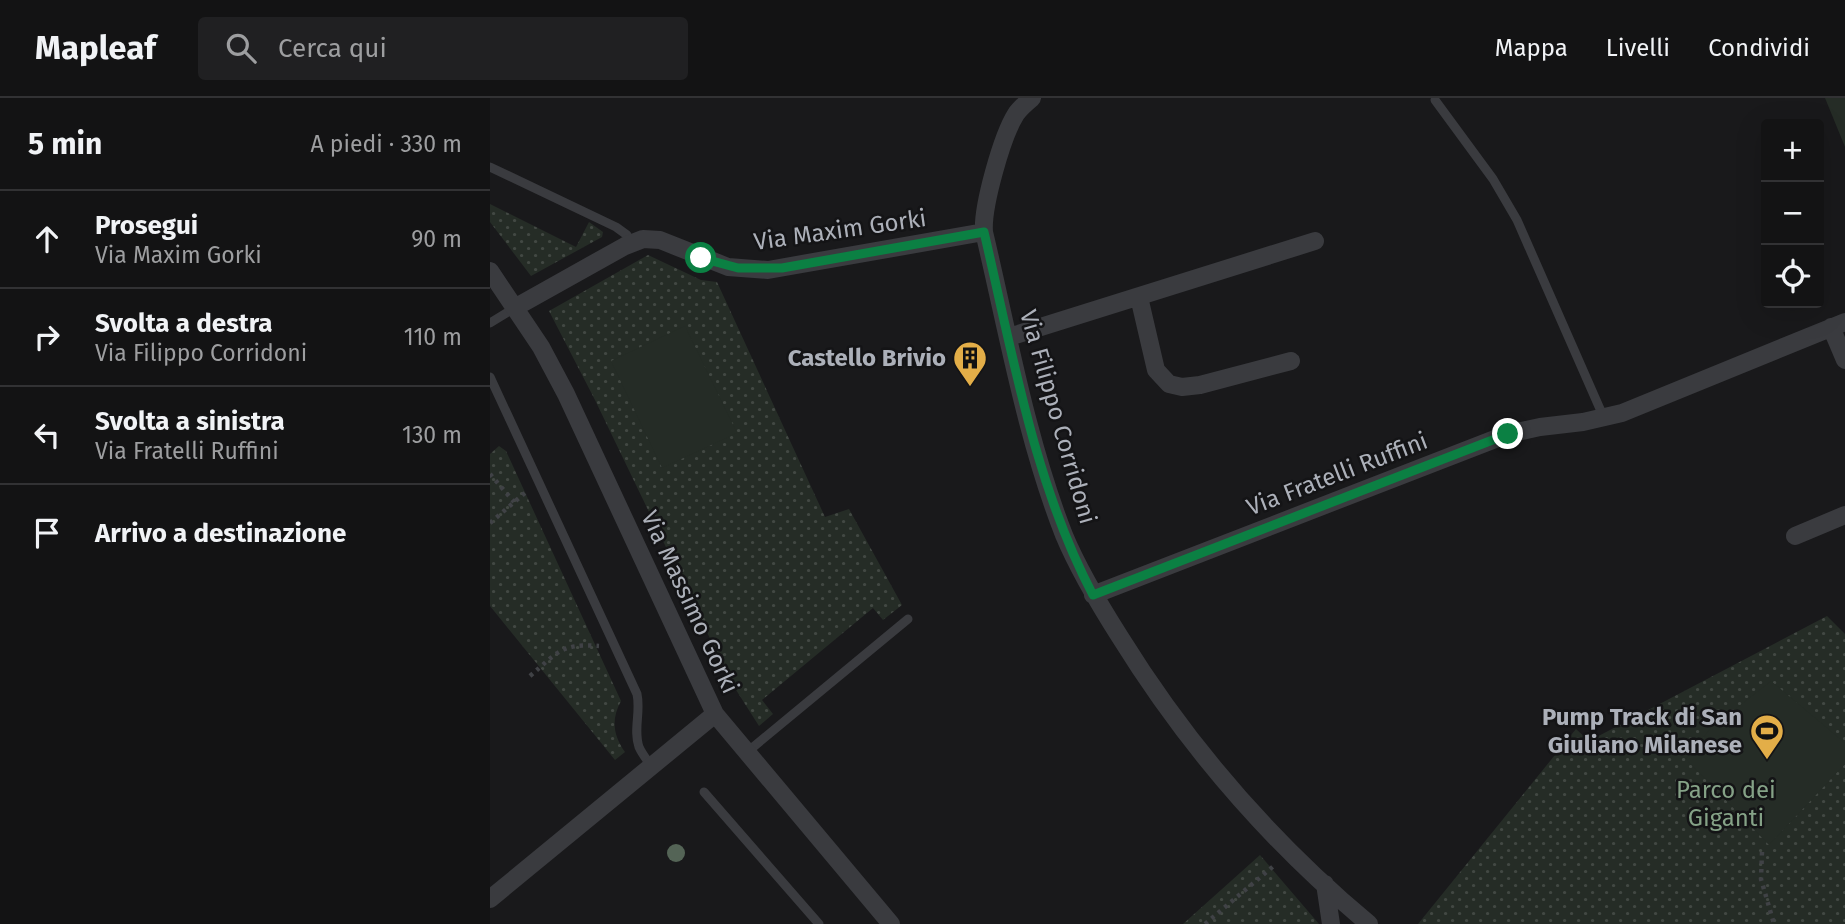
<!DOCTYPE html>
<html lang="it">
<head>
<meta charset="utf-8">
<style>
	body { margin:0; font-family:"Fira Sans",sans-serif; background:#202022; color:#f1f3f6 }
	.controls { position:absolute; right:21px; top:21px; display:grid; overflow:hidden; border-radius:7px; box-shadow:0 7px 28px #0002 }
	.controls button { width:63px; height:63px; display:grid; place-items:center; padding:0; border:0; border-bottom:2px solid #323234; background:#131314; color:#f1f3f6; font:35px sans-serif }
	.stop { position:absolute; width:21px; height:21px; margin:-16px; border:5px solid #0b8043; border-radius:50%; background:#fff }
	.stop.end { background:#0b8043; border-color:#fff; box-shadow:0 2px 7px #0008 }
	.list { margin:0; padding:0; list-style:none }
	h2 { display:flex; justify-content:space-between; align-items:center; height:91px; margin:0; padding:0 28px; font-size:30px }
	h2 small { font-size:23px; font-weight:400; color:#9d9ea0 }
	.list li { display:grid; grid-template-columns:46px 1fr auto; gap:21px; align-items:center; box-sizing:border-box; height:98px; padding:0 28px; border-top:2px solid #323234 }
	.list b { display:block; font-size:26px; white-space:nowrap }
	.list p { margin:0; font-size:23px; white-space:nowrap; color:#9d9ea0 }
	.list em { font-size:23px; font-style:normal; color:#9d9ea0 }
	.icon { flex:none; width:38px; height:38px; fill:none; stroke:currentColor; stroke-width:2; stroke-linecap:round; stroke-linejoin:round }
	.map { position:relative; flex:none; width:1355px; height:826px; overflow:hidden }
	header { display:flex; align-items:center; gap:42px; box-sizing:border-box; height:98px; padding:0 35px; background:#131314; border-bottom:2px solid #323234 }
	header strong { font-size:33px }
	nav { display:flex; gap:38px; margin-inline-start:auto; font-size:24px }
	.search { width:490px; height:63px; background:#202022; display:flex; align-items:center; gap:18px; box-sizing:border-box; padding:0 24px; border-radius:7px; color:#9d9ea0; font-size:26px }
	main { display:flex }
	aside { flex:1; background:#131314 }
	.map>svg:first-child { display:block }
	.green { fill:url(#green-dots) }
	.pitch { fill:#252c26 }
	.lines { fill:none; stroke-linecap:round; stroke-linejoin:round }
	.path { stroke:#404246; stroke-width:4.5; stroke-dasharray:3.5 5; stroke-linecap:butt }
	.service { stroke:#3a3b3f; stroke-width:9 }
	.minor { stroke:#3a3b3f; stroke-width:18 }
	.tree { fill:#546456 }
	.route { stroke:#0b8043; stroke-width:9 }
	.labels { text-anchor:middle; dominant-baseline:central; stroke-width:5; stroke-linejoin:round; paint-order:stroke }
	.street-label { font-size:24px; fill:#acb0b9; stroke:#141416 }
	.poi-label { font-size:24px; font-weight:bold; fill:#acb0b9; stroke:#141416; text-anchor:end }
	.park-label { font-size:24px; fill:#85a287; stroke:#141416 }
</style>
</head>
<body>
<header>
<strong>Mapleaf</strong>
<div class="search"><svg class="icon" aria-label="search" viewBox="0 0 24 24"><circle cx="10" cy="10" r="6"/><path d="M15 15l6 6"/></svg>Cerca qui</div>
<nav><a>Mappa</a><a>Livelli</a><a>Condividi</a></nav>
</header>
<main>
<aside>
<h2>5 min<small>A piedi · 330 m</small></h2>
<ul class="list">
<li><svg class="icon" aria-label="ahead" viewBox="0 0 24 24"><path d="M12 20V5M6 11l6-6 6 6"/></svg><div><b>Prosegui</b><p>Via Maxim Gorki</p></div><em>90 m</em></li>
<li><svg class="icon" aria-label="right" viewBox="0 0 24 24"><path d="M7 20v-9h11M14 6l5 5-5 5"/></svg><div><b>Svolta a destra</b><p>Via Filippo Corridoni</p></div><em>110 m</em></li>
<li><svg class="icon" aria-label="left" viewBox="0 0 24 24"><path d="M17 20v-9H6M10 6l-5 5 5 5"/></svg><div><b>Svolta a sinistra</b><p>Via Fratelli Ruffini</p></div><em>130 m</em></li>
<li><svg class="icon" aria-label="arrive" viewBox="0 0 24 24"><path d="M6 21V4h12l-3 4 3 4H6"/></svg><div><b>Arrivo a destinazione</b></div></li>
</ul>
</aside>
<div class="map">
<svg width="1355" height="826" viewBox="0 0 1355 826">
	<defs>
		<pattern id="green-dots" width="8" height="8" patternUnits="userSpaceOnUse" patternTransform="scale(1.75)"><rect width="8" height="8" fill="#252c26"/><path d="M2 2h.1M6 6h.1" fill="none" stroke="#424843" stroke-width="1.8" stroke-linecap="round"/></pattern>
	</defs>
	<rect width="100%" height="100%" fill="#19191b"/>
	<path class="green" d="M0,106l86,43 13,-25 14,10 -1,5 -71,39 -41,-54z
		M158,157l53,25 16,2 108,235 24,-8 53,96 -19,15 -10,-12 -111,92 11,14 -14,12 -28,-44 -136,-282 -46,-89z
		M9,348l7,5 115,250c-10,18 -8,34 4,51l-10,8 -125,-154v-152z
		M1337,518l18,18v290h-427l158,-195 13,12z
		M770,757l59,69h-136z"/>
	<path class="pitch" d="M1335,0h20v49z
		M195,228l52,107 -75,35 -51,-107z
		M1281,583l74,62v21l-76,81 -83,-86 24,-30z"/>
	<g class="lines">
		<path class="path" d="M0,376l24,28
			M0,425l36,-31
			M40,578c27,-23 31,-33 69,-30
			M1272,754l-1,27 13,45
			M715,826l71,-60"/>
		<path class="service" d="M945,2l58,79 24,41 87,198
			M0,69l126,60 11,8 3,8
			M0,225l26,-16
			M0,279l147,317c4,18 -4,36 2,53 3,7 8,13 13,20
			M256,655l162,-134
			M214,694l115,132"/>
		<path class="minor" d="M542,0c-6,5 -12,10 -16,16 -14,22 -34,93 -32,118 24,101 42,206 80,303 15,36 35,69 56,102 67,108 152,206 249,287
			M0,173l51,76 25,47 149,320 176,210
			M649,199l17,73 13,14 13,3 18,-2 91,-24
			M26,209l109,-61 18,-7 17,1 68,27 40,3 216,-38
			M1341,229l14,33
			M519,239l306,-96
			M1305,438l50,-21
			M603,497l415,-161 32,-7 43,-5 39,-9 223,-91
			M835,786l6,40
			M0,801l225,-185"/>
	</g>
	<circle class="tree" cx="186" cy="755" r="9"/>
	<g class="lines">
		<path class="route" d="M211,160l37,10h44l202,-36c29,123 50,251 109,363l415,-161"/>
	</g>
	<defs>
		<g id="building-pin" transform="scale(1.75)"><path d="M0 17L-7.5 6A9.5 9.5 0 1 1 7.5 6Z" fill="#e3ae48" stroke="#141416"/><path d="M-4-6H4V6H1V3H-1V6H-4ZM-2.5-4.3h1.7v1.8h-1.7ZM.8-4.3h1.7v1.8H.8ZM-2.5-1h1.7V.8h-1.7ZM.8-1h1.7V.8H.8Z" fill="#111"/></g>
		<g id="stadium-pin" transform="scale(1.75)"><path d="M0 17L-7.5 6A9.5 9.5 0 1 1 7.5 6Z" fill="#e3ae48" stroke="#141416"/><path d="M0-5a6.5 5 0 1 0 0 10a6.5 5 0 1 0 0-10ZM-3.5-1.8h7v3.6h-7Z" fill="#111"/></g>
	</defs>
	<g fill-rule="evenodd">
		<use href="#building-pin" x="480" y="260"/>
		<use href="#stadium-pin" x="1277" y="633"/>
	</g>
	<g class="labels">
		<g class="street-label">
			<text transform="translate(350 132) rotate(-8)">Via Maxim Gorki</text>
			<text transform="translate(568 319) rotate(74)">Via Filippo Corridoni</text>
			<text transform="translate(847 376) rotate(-21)">Via Fratelli Ruffini</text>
			<text transform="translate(200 504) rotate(65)">Via Massimo Gorki</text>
		</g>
		<g class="poi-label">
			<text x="456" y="260">Castello Brivio</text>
			<text x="1252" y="619">Pump Track di San<tspan x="1252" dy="28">Giuliano Milanese</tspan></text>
		</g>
		<g class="park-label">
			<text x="1236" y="692">Parco dei<tspan x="1236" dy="28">Giganti</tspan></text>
		</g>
	</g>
</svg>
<div class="controls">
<button>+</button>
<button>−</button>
<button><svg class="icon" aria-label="locate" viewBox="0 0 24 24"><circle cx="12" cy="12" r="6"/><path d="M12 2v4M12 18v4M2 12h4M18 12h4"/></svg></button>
</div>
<div class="stop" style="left:211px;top:160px"></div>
<div class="stop end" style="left:1018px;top:336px"></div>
</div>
</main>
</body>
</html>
